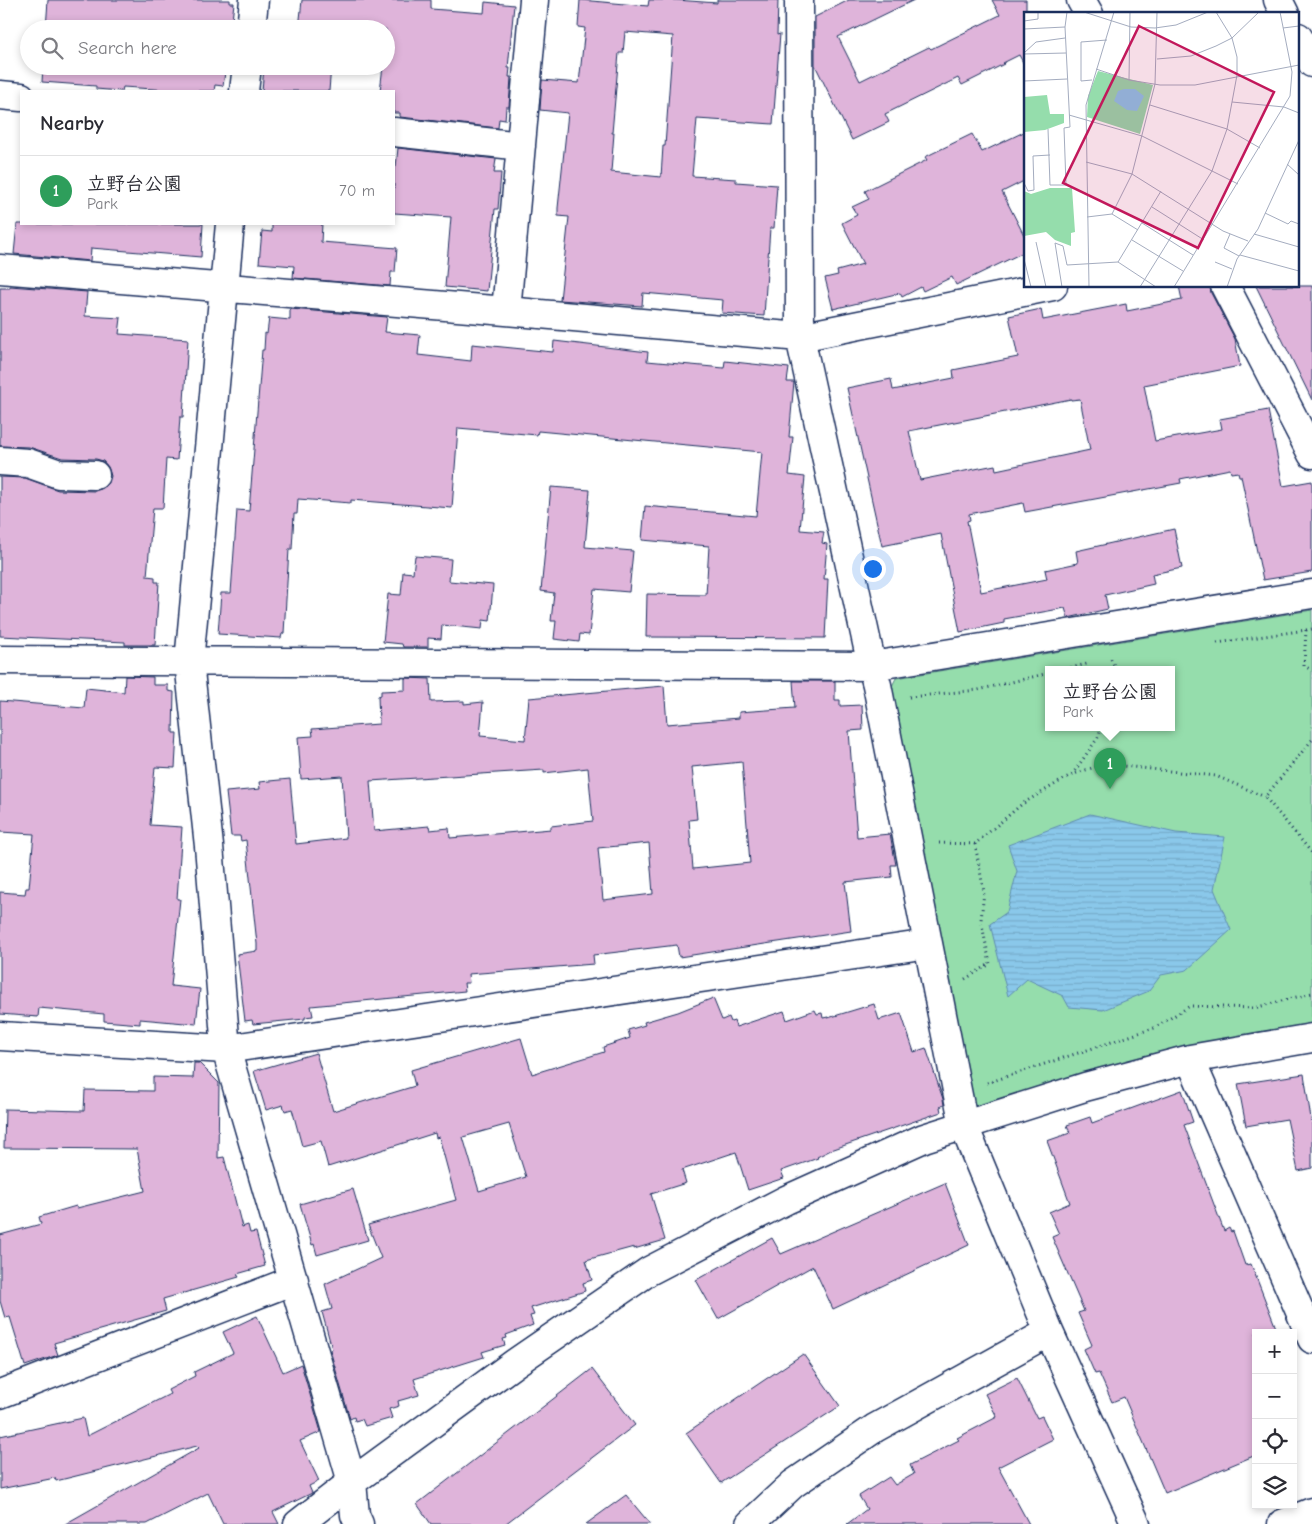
<!DOCTYPE html>
<html lang="en">
<head>
<meta charset="utf-8">
<style>
	body { margin:0; font-family:"Comic Neue","Klee One",sans-serif; background:#f7f7f7; color:#2b2b33 }
	.controls { position:absolute; right:15px; bottom:15px; display:grid; overflow:hidden; border-radius:0px; box-shadow:0 2px 8px #0003 }
	.controls button { width:45px; height:45px; display:grid; place-items:center; padding:0; border:0; border-bottom:1px solid #e1e1e2; background:#fff; color:#2b2b33; font:25px sans-serif }
	.you { position:absolute; left:872px; top:568px; width:18px; height:18px; margin:-12px; border:4px solid #fff; border-radius:50%; background:#1a73e8; box-shadow:0 0 0 8px #1a73e833 }
	.badge { display:grid; place-items:center; width:32px; height:32px; border-radius:50%; background:#1a73e8; color:#fff; font-size:16px; font-weight:700 }
	.pin { position:absolute; translate:-50% -41px; filter:drop-shadow(0 1px 2px #0008) }
	.pin::after { content:''; position:absolute; top:26px; width:18px; height:15px; background:inherit; clip-path:polygon(0 0,100% 0,50% 100%) }
	.popup { position:absolute; left:1045px; top:666px; width:130px; height:65px; box-sizing:border-box; display:grid; place-content:center; border-radius:0px; background:#fff; filter:drop-shadow(0 1px 4px #0005); font-size:16px; white-space:nowrap; color:#7c7c81 }
	.popup b { font-size:19px; color:#2b2b33 }
	.popup::after { content:''; position:absolute; left:50%; top:100%; margin-left:-10px; border:10px solid transparent; border-top-color:#fff }
	.list { margin:0; padding:0; list-style:none }
	h2 { display:flex; justify-content:space-between; align-items:center; height:65px; margin:0; padding:0 20px; font-size:21px }
	h2 small { font-size:16px; font-weight:400; color:#7c7c81 }
	.list li { display:grid; grid-template-columns:32px 1fr auto; gap:15px; align-items:center; box-sizing:border-box; height:70px; padding:0 20px; border-top:1px solid #e1e1e2 }
	.list b { display:block; font-size:19px; white-space:nowrap }
	.list p { margin:0; font-size:16px; white-space:nowrap; color:#7c7c81 }
	.list em { font-size:16px; font-style:normal; color:#7c7c81 }
	.icon { flex:none; width:28px; height:28px; fill:none; stroke:currentColor; stroke-width:2; stroke-linecap:round; stroke-linejoin:round }
	.map { position:relative; flex:none; width:1312px; height:1524px; overflow:hidden }
	.search { position:absolute; background:#fff; box-shadow:0 2px 8px #0003; left:20px; top:20px; width:375px; height:55px; display:flex; align-items:center; gap:12px; box-sizing:border-box; padding:0 18px; border-radius:28px; color:#7c7c81; font-size:19px }
	.panel { position:absolute; background:#fff; box-shadow:0 2px 8px #0003; left:20px; top:90px; width:375px; height:135px; border-radius:0px }
	.map>svg:first-child { display:block }
	.park { fill:#95ddac; stroke:#588685; fill-rule:evenodd }
	.water { fill:url(#water-rules); stroke:#5e8bb2 }
	.building { fill:#dfb4da; stroke:#1b2f5e; fill-rule:evenodd }
	.lines { fill:none; stroke-linecap:round; stroke-linejoin:round }
	.minor-casing { stroke:#1b2f5e; stroke-width:31 }
	.path { stroke:#1b2f5e; stroke-width:3; stroke-dasharray:1 4; stroke-linecap:butt }
	.minor { stroke:#fff; stroke-width:28 }
	.inset-road { fill:none; stroke:#a4acbf; stroke-width:1 }
	.view { fill:#c2185b; fill-opacity:0.15; stroke:#c2185b; stroke-width:2.5 }
	.inset-edge { fill:none; stroke:#1b2f5e; stroke-width:2.5 }
</style>
</head>
<body>
<div class="map">
<svg width="1312" height="1524" viewBox="0 0 1312 1524">
	<defs>
		<pattern id="water-rules" width="6" height="5" patternUnits="userSpaceOnUse" patternTransform="scale(1.25)"><rect width="6" height="5" fill="#8ac8ea"/><path d="M0 2.5h6" fill="none" stroke="#76accb"/></pattern>
	</defs>
	<rect width="100%" height="100%" fill="#fff"/>
	<filter id="ink" filterUnits="userSpaceOnUse"><feTurbulence type="fractalNoise" baseFrequency=".02" numOctaves="2"/><feDisplacementMap in="SourceGraphic" scale="10" xChannelSelector="R" yChannelSelector="G"/><feConvolveMatrix kernelMatrix="1 2 1 2 8 2 1 2 1" color-interpolation-filters="sRGB"/></filter>
	<g filter="url(#ink)">
		<path class="park" d="M1312,610v420l-332,78 -10,-5 -80,-413 6,-12zM1049,670h122v58h-122z"/>
		<path class="water" d="M1090,814l86,19 49,4 -11,52 17,41 -44,40 -26,5 -12,16 -46,19 -34,-3 -6,-11 -36,-17 -19,17 -18,-72 17,-12 10,-41 -9,-26z"/>
		<path class="building" d="M48,0h182v3h4l-3,26h-185z
			M302,0h129v9l53,4 1,-11 29,3 -6,63h2l-1,9h2l-2,30h-3l-1,13 -6,-1 -1,9 -98,-11v-4h-6v-22h-14l3,-25h3v-37h-87z
			M580,0l68,6 1,-6h27l41,3v-3h61l-1,35 3,-1 -7,90 -76,-5 -5,57 44,3v3l41,3 -3,43h-4l-6,88 -42,-3 1,-13 -80,-7 -1,13 -82,-6 9,-83 -11,-1v-8l10,-95 -28,-3 2,-30 37,3 6,-55 -7,-1zM625,32l48,4 -8,110h-2l-2,31 -50,-5 3,-39h-2l7,-80h4z
			M849,0h65l-76,37 22,44 69,-34 2,2 69,-34 -8,-15h34v68l-7,-13 -16,8 1,1 -42,21 -4,-7 -73,36 4,8 -37,18 -37,-75v-48z
			M43,66h183l-3,20 -8,-1 -1,6h-30l-61,-4 -1,4h-2l-24,-2v-3l-54,-4z
			M264,66h67l-2,25h-67z
			M1026,131v49l-24,12 24,47v12l-70,34 -4,-8 -29,14 -2,-4 -19,10 -2,-4 -67,16 -8,-31 13,-3 -1,-4 26,-7 -21,-41 15,-8 -5,-8 17,-8 -4,-8 62,-31 -2,-3 47,-23 10,18z
			M398,148l98,11 -2,14h7l-3,36h-3l-8,82 -42,-4 6,-70 -57,-4v-46h2z
			M17,224h186l-2,33 -110,-9 -1,13 -76,-7z
			M272,224h50l-1,18 76,6 -2,24h-4l-1,14 -97,-8 1,-12 -35,-3 3,-32 10,1z
			M10,286l77,6 -2,24 36,2 -2,16 69,5 -5,78h-3l-3,43 -11,-1 -3,49h-10l-6,68 8,1v5h4l-4,63h-30v-3l-125,-6v-159l25,1 33,12 37,1 8,-3 6,-5 2,-7 -3,-9 -5,-6 -7,-2 -34,-1 -33,-11 -29,-1v-158h10z
			M1179,286h31l1,7 24,46 5,27 -96,19 11,56 67,-12 -2,-10 48,-9 15,76 29,-5v91l-49,8 -22,-104h-2l-1,-4 -7,1 -1,-4 -50,10 1,4 -156,29 -2,-9 -54,11 1,6 -3,1 14,71 66,-13 -2,-9 33,-7 -2,-12 98,-22 8,39 -30,6 2,10 -49,11 3,14 -40,9 -3,-10 -61,11v4l-44,9 -19,-98 -59,12 -35,-158 44,-9 2,11 61,-12 -1,-8 65,-13 -9,-41 32,-7 2,11 83,-16 1,7 55,-11zM1071,399v1l9,-1 10,51 -94,20 -1,-5 -75,15 -11,-49z
			M1256,286h56v114z
			M290,309l97,8 -2,15 35,3 -2,20 53,6 1,-17 81,8 1,-11 94,11 -1,9 77,7 1,-7 64,7 -2,14h7l-5,55h4l-4,38 16,2 -5,53 24,2 -2,11 5,1 -3,35h4l-3,59 -179,-1 1,-43 59,1 3,-49 -67,-6 3,-34 111,10 6,-64 -224,-21 -1,4 -79,-7 -6,80 -101,-8v3l-53,-4 -1,15h-3l-2,35h-3l-5,84 -2,1 -1,4 -63,-4 3,-41h10l6,-83 12,1 13,-161h2l1,-17 2,1 2,-16 21,2z
			M551,487l39,3 -5,57 48,4 -4,41 -35,-3 -5,46 -9,-1 -1,8 -25,-3 2,-18h-5l3,-28 -13,-2z
			M415,556l36,3 -2,22 44,4 -3,36 -7,-1 -1,9 -40,-4 -1,14 -13,-1v9h-25l-1,-3 -19,-2 5,-48 13,1 2,-23 10,1z
			M125,676l28,1v8h15v6l6,1 -1,41h4l-2,35 -20,-1 -5,58 32,2 -5,72h3l-9,87 29,3 -4,35 -56,-5v5l-36,-3v-7l-65,-6 -1,9 -38,-3v-122l25,2 1,-6h3l5,-54 -34,-2v-131l84,7 2,-20 38,4z
			M405,678l25,1 1,23 33,-1v3l19,-2 -3,34 45,4 4,-42 135,-12 3,38 72,-6v-6l56,-4 -2,-27h42v19h5v6l22,-1 1,25 -14,1 8,106 33,-3 6,31h-5l1,12 -47,5 6,49 -172,26 -2,-12 -84,10 1,9 -126,10 1,9h-5l1,8 -154,15 2,10 -8,1v2l-52,5 -1,-4 -7,1 -8,-67 20,-3v-7l-11,-104 -5,1 -1,-5h-9l-5,-44 34,-3 -1,-7 31,-3 6,65 50,-6 -4,-62 -41,3 -3,-42 15,-1 -1,-7 67,-5 -1,-28 3,-1v-4l24,-1zM742,762l8,101 -57,6 -4,-49 8,-1 -5,-52zM588,768l5,53 -42,5v3l-101,9 -1,-10 -19,2 -1,-4 -55,5 -4,-50 174,-11v3zM649,843l4,51 -50,6 -5,-52z
			M713,998l9,22 7,-3 2,5 3,-1 2,6 48,-16 3,9 28,-10 2,4 5,-1 1,5 5,-1v1l46,-14 5,16 22,-7 13,39 12,-4 17,51 1,6 -4,2 1,5 -110,38 -14,7 1,1 -37,13 3,7 -36,12 -12,-38 -54,18 4,13 -35,11 14,46 -31,9v-2l-48,13 6,20 -9,3 2,8 -54,17 3,7 -4,1 3,9 -27,10 1,3 -4,1 2,6 -23,7 2,5 -70,22 5,16 -21,6 1,5 -10,3 3,9 -27,8 -3,-7 -7,2 -1,-4 -4,2 -20,-69 2,-1 -10,-37 10,-3 -7,-25 56,-26 -13,-33 88,-25 -17,-63 -3,1 -1,-5 -107,34 -7,-26 -19,5 -10,-37 -7,2 -2,-6 -17,5 -12,-39 62,-18 17,58 82,-25 -4,-16 110,-32 11,36 72,-22 -1,-5 27,-9 -2,-8 17,-5 -1,-3 34,-10zM509,1124l17,53 -47,14 -16,-54z
			M194,1063h5l20,20 -1,75 6,-1 18,70 6,-2 2,8 6,-1 9,34 -28,8 2,3 -76,22 3,12 -112,32 4,12 -33,11 -15,-49 -5,1 -5,-17v-66l41,-11 -2,-7 37,-11 1,2 68,-17 -8,-42 -133,-1 1,-39 79,2 1,-21 68,1v-14l40,1z
			M1304,1074l8,51v43l-14,3 -11,-52 -41,7 -8,-42z
			M1182,1090l11,32 -9,3 40,106 5,-3 2,4 2,-1 12,34 6,-1 27,69h-22v122l-91,38 -41,-96 -12,5 -13,-29 -4,1 -11,-25 8,-4 -14,-32 6,-2 -32,-74 7,-3 -10,-22 21,-9 -23,-62 23,-8 -3,-8 23,-8 2,6z
			M945,1183l24,62 -136,64 -20,-43 -95,53 -22,-39 76,-42 9,16z
			M353,1189l15,51 -51,15 -3,-11 -2,1 -12,-41z
			M257,1316l26,56 18,-8 20,68 -21,9 19,40 -10,5 3,7 -39,19 6,12h-56l-15,-31 -61,31h-82l134,-76 -2,-2 -141,35 -1,-3 -55,11v-53l83,-18 4,18 83,-42 -2,-4 27,-14 -1,-4 39,-19 -10,-21z
			M803,1354l37,52 -119,77 -35,-50z
			M592,1369l43,56 -130,99h-74l-14,-20z
			M1017,1378l20,40 5,-2 11,23 -55,28 31,57h-182l20,-15 -8,-13 30,-19 6,8 19,-11 -4,-9 49,-25 -2,-2 40,-21 -12,-23z
			M626,1495l24,29h-64z"/>
		<g class="lines">
			<g class="minor-casing">
				<path id="minor" d="M799,0l1,337 72,329 5,19 87,441 85,206 87,192
					M1081,0l8,14
					M1278,0l7,14
					M251,29l3,-29
					M1298,37l14,26
					M244,91l3,-25
					M0,95l21,2
					M394,132l127,14
					M230,224l-41,438 20,184 17,203 126,433 3,33 4,9
					M0,269l506,42 294,26 253,-51
					M1225,286l87,168
					M506,311l28,-311
					M0,461l28,2 31,11 36,1
					M0,660l872,6 440,-72
					M0,1036l226,13 702,-105
					M1190,1059l122,-21
					M0,1394l294,-114
					M298,1524l54,-42 163,-119 134,-92 137,-71 138,-62 161,-51 105,-28 122,280
					M750,1524l43,-40 82,-56 174,-96
					M1282,1524l30,-12"/>
			</g>
			<path class="path" d="M1306,630l6,-1
				M1217,643l89,-13 -2,36 8,4
				M1111,659l5,11
				M1061,670l26,-6
				M909,697l69,-7 71,-17
				M1312,740l-47,57 47,56
				M1072,775l27,-39 2,-8
				M939,843l36,1
				M965,979l25,-15 -9,-44 3,-28 -9,-48 47,-40 49,-29 33,-11 112,12 49,21
				M987,1083l167,-55 36,-22 64,2 58,-15"/>
			<use href="#minor" class="minor"/>
		</g>
	</g>
	<g transform="translate(1024 12)">
		<rect width="275" height="275" fill="#fff"/>
		<path d="M23,83l3,19h14v9l-19,7 -21,2v-35zM26,176h22l3,44 -4,1v13l-16,-6 -9,-8 -22,4v-45l7,3z" fill="#95ddac"/>
		<path d="M74,59l55,14 -13,49 -53,-17 1,-21z" fill="#95ddac"/>
		<path d="M100,77h11l9,7 -7,15 -10,-1 -13,-9 4,-10z" fill="#8ac8ea"/>
		<path class="inset-road" d="M60,0l47,15 24,1 21,-3 32,-13M106,0l-1,68 31,5h35l104,-20M0,9l14,-2v-7M259,16l16,-2M0,17l41,-2M0,41l12,-11 29,-4M0,42l42,-1M133,47l34,-3 25,-10 16,-8 27,-26M72,57l33,11M68,68l-11,1v-39l26,-2M0,69l43,-2M208,90l52,5 15,6M126,93l77,24 33,19M45,103l73,21 96,48M24,117l2,56h16l-2,-57 6,-1 -5,-100 2,-15M62,150l46,12 91,57 25,10M263,152l12,11M0,171l4,8 6,-1 -1,-34 17,-1M128,195l52,33M241,201l23,11 3,-3 8,3M88,202l20,-40 23,-90 2,-72M63,205l25,-3 26,16M118,211l51,32M206,222l-6,14 15,8M230,222l45,13M108,228l51,31M12,230l10,45M216,243l59,16M0,247l7,28M94,250l43,-71M191,250l17,7M38,275l-7,-44 8,3 4,19 51,-3 38,25M65,275l-3,-182 28,-93M116,275l72,-116 15,-42 10,-54v-18l-5,-19 -16,-26M150,275l116,-191 2,-24 -12,-60M203,275l10,-28 21,-30 41,-89"/>
		<path class="view" d="M115,14l135,66 -76,156 -135,-65z"/>
		<rect width="275" height="275" class="inset-edge"/>
	</g>
</svg>
<div class="controls">
<button>+</button>
<button>−</button>
<button><svg class="icon" aria-label="locate" viewBox="0 0 24 24"><circle cx="12" cy="12" r="6"/><path d="M12 2v4M12 18v4M2 12h4M18 12h4"/></svg></button>
<button><svg class="icon" aria-label="layers" viewBox="0 0 24 24"><path d="M12 4l9 5-9 5-9-5zM3 14l9 5 9-5"/></svg></button>
</div>
<div class="you"></div>
<div class="pin badge" style="left:1110px;top:789px;background:#2e9e5b">1</div>
<div class="popup"><b>立野台公園</b>Park</div>
<div class="search"><svg class="icon" aria-label="search" viewBox="0 0 24 24"><circle cx="10" cy="10" r="6"/><path d="M15 15l6 6"/></svg>Search here</div>
<section class="panel">
<h2>Nearby<small></small></h2>
<ul class="list">
<li><span class="badge" style="background:#2e9e5b">1</span><div><b>立野台公園</b><p>Park</p></div><em>70 m</em></li>
</ul>
</section>
</div>
</body>
</html>
